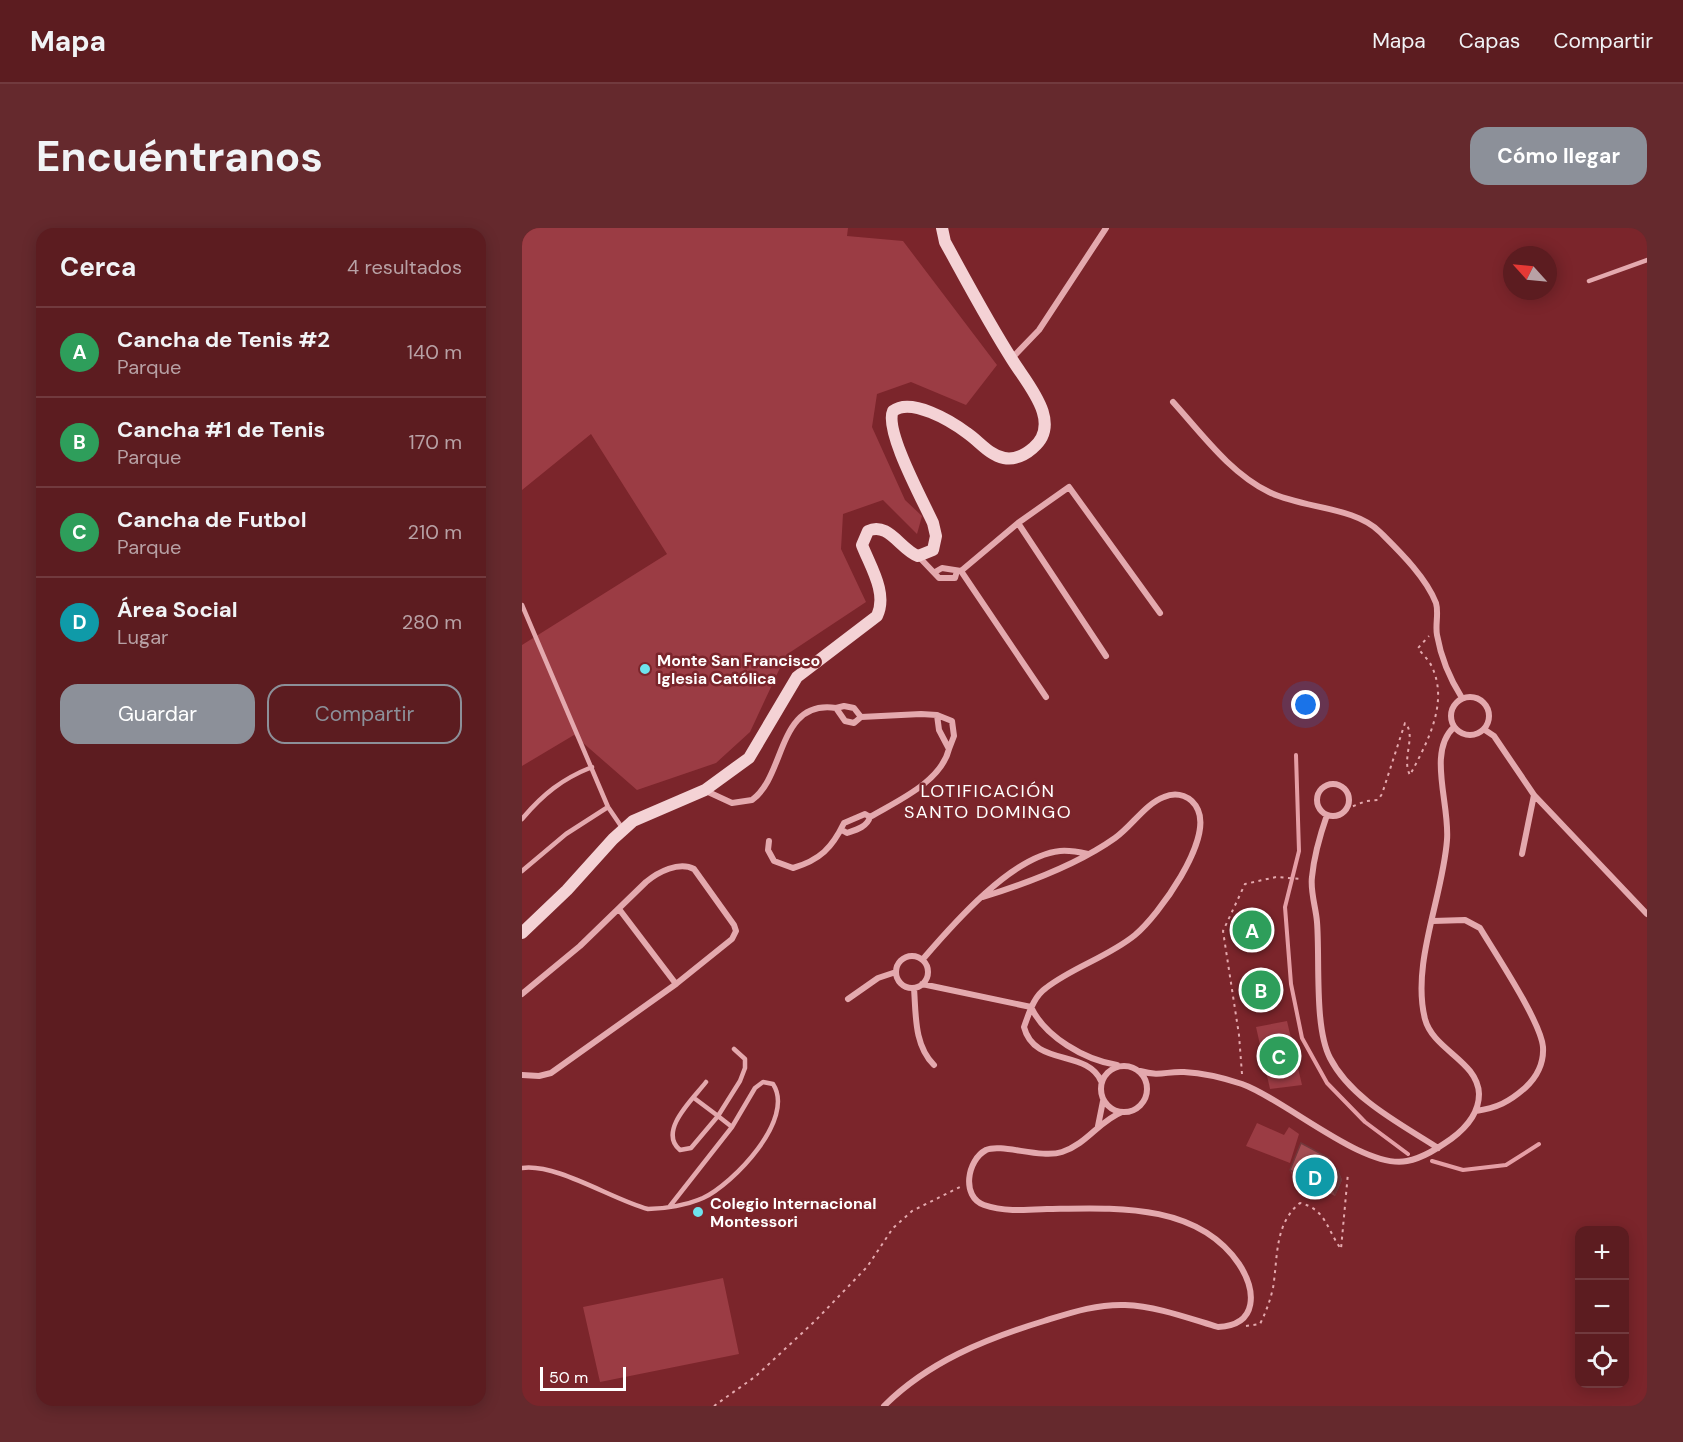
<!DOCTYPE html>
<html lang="es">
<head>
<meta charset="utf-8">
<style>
	body { margin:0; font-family:"DM Sans",sans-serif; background:#65292d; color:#f1f3f6 }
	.controls { position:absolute; right:18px; bottom:18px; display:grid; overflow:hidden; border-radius:12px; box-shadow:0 3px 15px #0003 }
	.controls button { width:54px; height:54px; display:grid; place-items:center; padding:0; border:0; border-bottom:2px solid #713a3e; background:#5c1c20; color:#f1f3f6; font:30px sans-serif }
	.compass { position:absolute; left:981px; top:18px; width:54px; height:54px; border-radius:50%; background:#5c1c20; box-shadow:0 3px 15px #0003; rotate:297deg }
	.scale { position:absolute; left:18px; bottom:15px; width:86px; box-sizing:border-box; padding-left:6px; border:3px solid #fff; border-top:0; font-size:16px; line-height:21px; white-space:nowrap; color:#fff; -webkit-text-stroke:4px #7b252b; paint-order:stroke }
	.you { position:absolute; left:784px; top:477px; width:21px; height:21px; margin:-15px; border:4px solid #fff; border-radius:50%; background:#1a73e8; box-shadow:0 0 0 9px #1a73e833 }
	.badge { display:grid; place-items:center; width:39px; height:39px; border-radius:50%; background:#8c9099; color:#fff; font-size:20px; font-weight:700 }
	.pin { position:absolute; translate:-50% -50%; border:3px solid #fff; box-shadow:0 2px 6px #0006 }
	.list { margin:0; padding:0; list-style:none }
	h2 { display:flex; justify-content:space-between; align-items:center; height:78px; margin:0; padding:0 24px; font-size:26px }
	h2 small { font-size:20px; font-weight:400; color:#b8a1a5 }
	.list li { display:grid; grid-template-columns:39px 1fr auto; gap:18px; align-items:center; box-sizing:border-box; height:90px; padding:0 24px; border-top:2px solid #713a3e }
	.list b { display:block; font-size:22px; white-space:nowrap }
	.list p { margin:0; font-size:20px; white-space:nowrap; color:#b8a1a5 }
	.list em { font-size:20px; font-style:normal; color:#b8a1a5 }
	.actions { display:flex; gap:12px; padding:18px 24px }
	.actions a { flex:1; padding:14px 0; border:2px solid #8c9099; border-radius:18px; text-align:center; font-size:21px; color:#8c9099 }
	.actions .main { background:#8c9099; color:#fff }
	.icon { flex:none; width:33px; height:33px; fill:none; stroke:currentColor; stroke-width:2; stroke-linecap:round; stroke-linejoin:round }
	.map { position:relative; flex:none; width:1125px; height:1178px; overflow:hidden; border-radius:18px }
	header { display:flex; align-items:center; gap:36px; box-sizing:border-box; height:84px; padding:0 30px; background:#5c1c20; border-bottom:2px solid #713a3e }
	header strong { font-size:28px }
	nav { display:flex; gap:33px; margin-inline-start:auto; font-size:21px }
	.intro { display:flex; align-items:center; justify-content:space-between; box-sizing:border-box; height:144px; padding:0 36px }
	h1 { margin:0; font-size:42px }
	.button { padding:15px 27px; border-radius:18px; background:#8c9099; color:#fff; font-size:21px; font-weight:700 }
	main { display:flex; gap:36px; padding:0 36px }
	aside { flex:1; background:#5c1c20; border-radius:18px; box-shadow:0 3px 15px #0003 }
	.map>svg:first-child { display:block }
	.green { fill:#9b3c44 }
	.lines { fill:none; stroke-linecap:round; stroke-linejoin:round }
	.stream { stroke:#e59ea5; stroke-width:4 }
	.path { stroke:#e4a9ae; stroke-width:2; stroke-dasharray:3 4.5; stroke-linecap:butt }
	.lane { stroke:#e4a9ae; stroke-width:4.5 }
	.street { stroke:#e4a9ae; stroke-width:6 }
	.secondary { stroke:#f4d2d5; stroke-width:12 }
	.wall { fill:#8d4348 }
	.shaded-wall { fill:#73373b }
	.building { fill:#a44e54; stroke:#73373b; stroke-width:1.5 }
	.poi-dot { fill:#6ee3ed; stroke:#7b252b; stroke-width:2 }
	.labels { text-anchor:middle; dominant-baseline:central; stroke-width:5; stroke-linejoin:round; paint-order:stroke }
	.poi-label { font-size:16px; font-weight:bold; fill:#fff; stroke:#7b252b; text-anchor:start }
	.neighbourhood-label { font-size:18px; letter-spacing:1.5px; fill:#fff; stroke:#7b252b }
</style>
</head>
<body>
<header>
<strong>Mapa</strong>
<nav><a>Mapa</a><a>Capas</a><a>Compartir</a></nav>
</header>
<div class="intro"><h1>Encuéntranos</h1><a class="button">Cómo llegar</a></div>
<main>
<aside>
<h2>Cerca<small>4 resultados</small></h2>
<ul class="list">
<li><span class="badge" style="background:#2e9e5b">A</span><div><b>Cancha de Tenis #2</b><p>Parque</p></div><em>140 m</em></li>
<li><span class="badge" style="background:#2e9e5b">B</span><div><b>Cancha #1 de Tenis</b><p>Parque</p></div><em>170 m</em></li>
<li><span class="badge" style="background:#2e9e5b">C</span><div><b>Cancha de Futbol</b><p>Parque</p></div><em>210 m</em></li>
<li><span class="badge" style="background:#0f9aa8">D</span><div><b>Área Social</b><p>Lugar</p></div><em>280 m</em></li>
</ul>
<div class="actions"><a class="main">Guardar</a><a>Compartir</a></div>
</aside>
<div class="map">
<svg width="1125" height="1178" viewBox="0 0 1125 1178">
	<rect width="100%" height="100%" fill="#7b252b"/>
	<path class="green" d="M7,0h319l-1,8 56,5 94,124 -31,40 -55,-23 -34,12 -5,33 33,73 17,16 -5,18 -34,-34 -40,14 -2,35 25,53 -80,53 -36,77 -34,31 -79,27 -63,-55 -52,31v-121l145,-91 -76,-120 -69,56v-254z
		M721,682l19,1v39l-21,-1z
		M744,740l8,40 -19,3 -6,-40z
		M765,793l15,64 -32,4 -14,-62z
		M735,895l27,12 5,-8 10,7 -9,29 -44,-17z
		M201,1050l16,76 -139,28 -17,-75z"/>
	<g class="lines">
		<path class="stream" d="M774,527l3,96 -14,56 6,77 11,54 25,45 38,39 43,32
			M910,933l31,9 43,-5 33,-21"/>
		<path class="path" d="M824,581l20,-8 12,-1 4,-6 23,-71c12,12 -4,36 5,52 17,-32 39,-72 22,-108 -3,-7 -10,-13 -14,-19l11,-12
			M720,846l-3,-39 -16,-104 22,-47 31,-7 26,2
			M724,1098l14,-2c6,-12 10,-23 13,-36 5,-30 1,-64 27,-85 26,6 27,27 41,46l7,-76
			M192,1178l42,-30 59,-55 52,-54 26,-39 19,-17 48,-24"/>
		<path class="lane" d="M1067,53l58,-21
			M0,377l86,202 15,22
			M0,591c21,-25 40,-40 70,-52
			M0,643l44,-37 42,-27
			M184,854c-12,16 -49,49 -26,68l11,-2 27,-32 14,11
			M172,870l24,18 22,-35 5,-13v-9l-11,-10
			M0,940c35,-5 91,32 126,41 17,0 39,-4 55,-11 30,-14 93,-79 70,-114l-10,-2 -8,6 -23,39 -62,79"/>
		<path class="street" d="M490,130l27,-28 67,-102
			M651,174c29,32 57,71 96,90 34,17 85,14 111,40 19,19 46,45 56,71 3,10 -1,22 1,32 4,23 13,44 25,63
			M496,295l88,133
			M397,329l20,21h16l2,-7
			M439,343l85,126
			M413,344l7,-4 19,3 57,-48 51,-36 91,126
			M929 488a19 19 0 1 1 38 0a19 19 0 1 1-38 0Z
			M322,478l10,2 7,9 -7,6 -9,-2 -9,-13z
			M415,487l15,6 2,15 -5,13 -10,-19z
			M339,489l60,-3 16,1
			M963,502l9,6 40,59 113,119
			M795 572a16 16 0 1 1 32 0a16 16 0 1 1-32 0Z
			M184,563l26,12 20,-3c34,-24 25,-101 84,-92
			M805,587c-7,20 -13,41 -15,62 -2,14 4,31 5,45 3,37 -3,105 13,136 21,41 71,66 108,90
			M348,589c27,-16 71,-35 79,-68
			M247,613l-1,9 6,11 19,7c27,-8 39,-20 51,-45l21,-9 5,3c-3,10 -14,13 -23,16l-5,-3
			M1000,626l12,-59
			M461,669c45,-14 94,-32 132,-59 17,-12 30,-34 49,-41 13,-6 28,-1 34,13 14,31 -39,105 -63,125 -27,22 -62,32 -89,53 -13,9 -17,26 -22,39 10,40 63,22 77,54
			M97,681l57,75
			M911,693l32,-1 15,8c15,25 61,94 63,119 1,17 -6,30 -18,41 -16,14 -28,20 -49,23
			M374 744a16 16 0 1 1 32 0a16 16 0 1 1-32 0Z
			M401,731c30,-35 89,-103 137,-108 10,-1 19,1 28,3
			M400,756l109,23
			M392,760c2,27 0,57 20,77
			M0,766l58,-48 66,-64c12,-10 33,-21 48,-13l40,56 2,6 -4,8 -56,45 -125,89 -12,3 -17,-1
			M326,771l30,-21 18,-6
			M509,779c14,30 54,53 86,58
			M579 861a23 23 0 1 1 46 0a23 23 0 1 1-46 0Z
			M618,843c21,6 26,0 44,1 19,1 40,6 58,12 44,16 122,86 165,77 16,-3 31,-13 44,-22 15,-11 28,-25 28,-45 -1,-33 -46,-44 -54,-75 -14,-55 18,-123 22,-179 3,-36 -20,-88 7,-113
			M576,898l5,-25
			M362,1178c44,-44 101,-67 160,-85 26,-8 52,-17 81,-16 31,1 63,13 93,22 41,-2 38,-37 21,-63 -42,-62 -126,-56 -192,-55 -20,1 -43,3 -63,-4 -23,-8 -17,-45 2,-55 15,-7 55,9 76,2 25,-8 37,-31 60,-40"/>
		<path class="secondary" d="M0,705l45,-43 46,-51 20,-18 72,-31 44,-32 48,-81 80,-61c11,-23 -7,-50 -15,-71l6,-14c20,-10 33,19 50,25l15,-6 3,-14 -3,-13c-10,-22 -49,-93 -40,-112 18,-14 58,10 74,22 12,8 22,22 37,25 11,2 21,-3 29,-10 30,-25 -5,-63 -20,-87 -25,-39 -46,-79 -68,-119l-3,-14"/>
	</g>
	<path class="wall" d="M807,930l4,10 5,2 4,10 -7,16 -12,-6 -3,5 -26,-15 -4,-10z"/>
	<path class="shaded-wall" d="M807,930l4,10 -7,-4z
		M816,942l4,10 -7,16 -4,-10z
		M797,952l4,10 -3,5 -4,-10z"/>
	<path class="building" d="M779,915l28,15 -3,6 12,6 -7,16 -12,-6 -3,5 -26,-15z"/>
	<g class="poi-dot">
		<circle cx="123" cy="441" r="6"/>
		<circle cx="176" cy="984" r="6"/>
	</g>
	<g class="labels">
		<g class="poi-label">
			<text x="135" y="432">Monte San Francisco<tspan x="135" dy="18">Iglesia Católica</tspan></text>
			<text x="188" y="975">Colegio Internacional<tspan x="188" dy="18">Montessori</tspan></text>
		</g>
		<g class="neighbourhood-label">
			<text x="466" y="563">LOTIFICACIÓN<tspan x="466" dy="21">SANTO DOMINGO</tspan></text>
		</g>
	</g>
</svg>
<div class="controls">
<button>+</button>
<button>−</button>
<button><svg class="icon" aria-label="locate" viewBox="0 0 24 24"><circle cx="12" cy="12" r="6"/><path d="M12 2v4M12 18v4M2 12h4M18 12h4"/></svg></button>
</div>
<svg class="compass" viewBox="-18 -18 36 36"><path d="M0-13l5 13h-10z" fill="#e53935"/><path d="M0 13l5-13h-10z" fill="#b8a1a5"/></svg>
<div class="scale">50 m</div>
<div class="you"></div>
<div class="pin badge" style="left:730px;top:702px;background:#2e9e5b">A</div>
<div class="pin badge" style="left:739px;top:762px;background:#2e9e5b">B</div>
<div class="pin badge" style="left:757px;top:828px;background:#2e9e5b">C</div>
<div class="pin badge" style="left:793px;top:949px;background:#0f9aa8">D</div>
</div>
</main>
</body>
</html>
